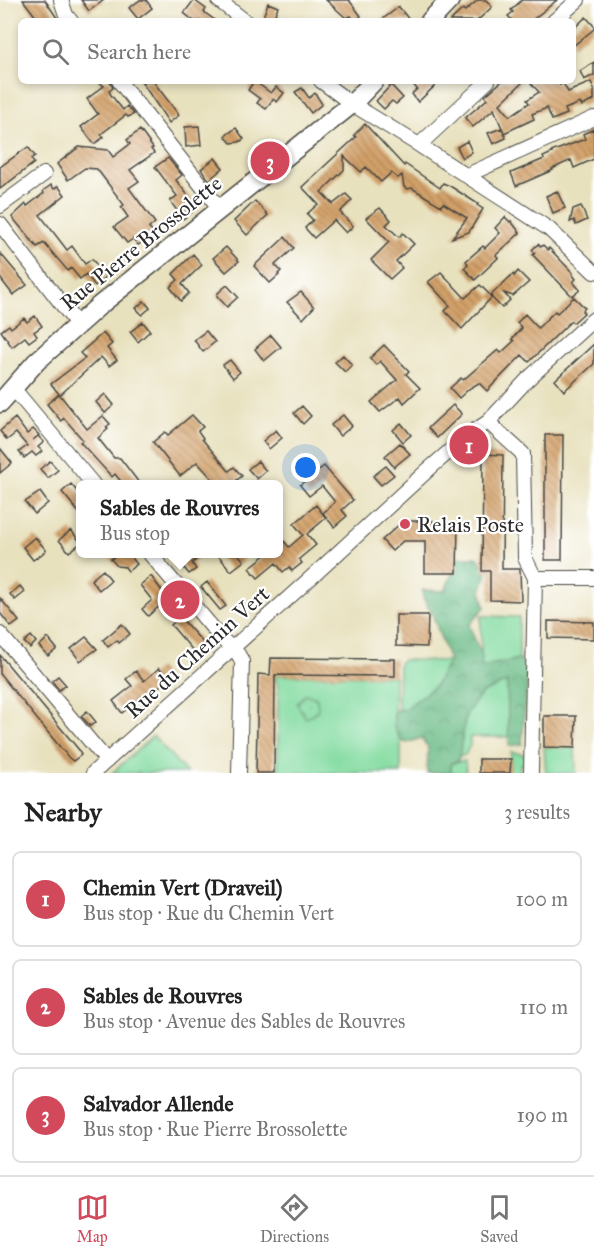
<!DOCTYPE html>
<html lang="en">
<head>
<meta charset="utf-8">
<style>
	body { margin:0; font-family:"IM FELL Great Primer",serif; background:#f6f6f6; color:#222 }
	.you { position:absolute; left:306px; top:468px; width:21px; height:21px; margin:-15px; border:4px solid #fff; border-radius:50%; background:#1a73e8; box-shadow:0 0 0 9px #1a73e833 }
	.badge { display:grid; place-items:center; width:39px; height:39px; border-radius:50%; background:#d1495b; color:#fff; font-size:20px; font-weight:700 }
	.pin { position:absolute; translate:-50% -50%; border:3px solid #fff; box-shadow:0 2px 6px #0006 }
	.popup { position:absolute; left:76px; top:480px; width:207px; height:78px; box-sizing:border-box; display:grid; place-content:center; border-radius:9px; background:#fff; filter:drop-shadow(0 2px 4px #0005); font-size:20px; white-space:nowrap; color:#767676 }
	.popup b { font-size:22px; color:#222 }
	.popup::after { content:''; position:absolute; left:50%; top:100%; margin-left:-12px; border:12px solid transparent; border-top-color:#fff }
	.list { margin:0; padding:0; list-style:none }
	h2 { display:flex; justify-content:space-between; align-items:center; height:78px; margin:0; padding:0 24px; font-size:26px }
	h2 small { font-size:20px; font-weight:400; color:#767676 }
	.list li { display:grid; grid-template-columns:39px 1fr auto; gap:18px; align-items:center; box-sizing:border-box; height:96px; margin:0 12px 12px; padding:0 12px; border:2px solid #e0e0e0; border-radius:9px }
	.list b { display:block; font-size:22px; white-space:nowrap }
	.list p { margin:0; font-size:20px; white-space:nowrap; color:#767676 }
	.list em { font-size:20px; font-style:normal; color:#767676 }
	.icon { flex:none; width:33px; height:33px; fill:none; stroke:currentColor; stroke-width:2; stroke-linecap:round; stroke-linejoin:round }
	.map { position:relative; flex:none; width:594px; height:773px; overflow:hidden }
	.search { position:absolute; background:#fff; box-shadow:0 3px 9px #0003; left:18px; right:18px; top:18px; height:66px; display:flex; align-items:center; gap:15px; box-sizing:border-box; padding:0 21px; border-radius:9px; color:#767676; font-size:22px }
	.sheet { height:402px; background:#fff }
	nav { display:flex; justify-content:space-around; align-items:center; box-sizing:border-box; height:84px; border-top:2px solid #e0e0e0; background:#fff; font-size:16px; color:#767676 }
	nav a { display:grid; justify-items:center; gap:3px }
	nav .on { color:#d1495b }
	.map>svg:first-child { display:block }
	.grass { fill:#83dba0; stroke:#578366; stroke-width:1.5 }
	.forest { fill:url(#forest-crowns); stroke:#4a7358; stroke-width:1.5 }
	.park { fill:url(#park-dots); stroke:#578366; stroke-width:1.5 }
	.building { fill:url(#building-back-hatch) }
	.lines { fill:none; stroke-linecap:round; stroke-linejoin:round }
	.street-casing { stroke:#474641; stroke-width:16 }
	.secondary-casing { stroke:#474641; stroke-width:21 }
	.street { stroke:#fff; stroke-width:14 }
	.secondary { stroke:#fff; stroke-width:18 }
	.poi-dot { fill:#d1495b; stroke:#fff; stroke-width:2 }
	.labels { text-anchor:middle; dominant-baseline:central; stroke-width:4.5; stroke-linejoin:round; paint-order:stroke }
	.street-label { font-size:22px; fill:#2b2b2b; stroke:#fff }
	.poi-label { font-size:22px; fill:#2b2b2b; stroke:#fff; text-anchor:start }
</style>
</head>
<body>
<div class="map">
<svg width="594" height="773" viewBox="0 0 594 773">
	<defs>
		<pattern id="forest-crowns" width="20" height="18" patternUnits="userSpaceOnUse" patternTransform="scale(1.5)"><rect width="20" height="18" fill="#6abb86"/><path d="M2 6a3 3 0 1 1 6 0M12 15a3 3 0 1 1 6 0" fill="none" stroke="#57986e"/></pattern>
		<pattern id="park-dots" width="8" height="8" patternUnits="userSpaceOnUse" patternTransform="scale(1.5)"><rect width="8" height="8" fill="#83dba0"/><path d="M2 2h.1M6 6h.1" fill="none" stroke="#71bc8a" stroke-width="1.8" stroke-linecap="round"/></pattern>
		<pattern id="building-back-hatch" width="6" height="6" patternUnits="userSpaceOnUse" patternTransform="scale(1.5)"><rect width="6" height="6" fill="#d3a169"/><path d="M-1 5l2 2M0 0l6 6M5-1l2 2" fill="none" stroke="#ab8357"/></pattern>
	</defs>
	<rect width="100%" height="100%" fill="#fff"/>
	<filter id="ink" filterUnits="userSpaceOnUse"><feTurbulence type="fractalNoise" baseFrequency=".0167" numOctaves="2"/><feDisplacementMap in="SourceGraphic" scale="12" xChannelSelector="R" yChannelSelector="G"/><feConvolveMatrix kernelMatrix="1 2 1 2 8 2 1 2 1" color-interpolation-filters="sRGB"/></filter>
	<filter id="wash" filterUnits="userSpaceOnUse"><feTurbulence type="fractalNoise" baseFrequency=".008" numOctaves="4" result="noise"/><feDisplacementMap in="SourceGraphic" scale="24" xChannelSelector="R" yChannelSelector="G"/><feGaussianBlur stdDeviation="1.35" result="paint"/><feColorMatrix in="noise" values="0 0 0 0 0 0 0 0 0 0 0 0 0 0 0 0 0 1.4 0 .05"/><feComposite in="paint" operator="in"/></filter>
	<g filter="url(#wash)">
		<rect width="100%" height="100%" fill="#e8e1be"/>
		<path class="grass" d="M481,616l38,1v42l-38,8z
			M402,660l47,1 -14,25 -30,23 -7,1 1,-47z
			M275,675l120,1 -1,51 7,14v32h-123v-86z
			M507,681l2,56h-39v8l-5,10 -6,2 7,-43 16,-21z
			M153,736l34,37h-75z
			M544,747l31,1 1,25h-30z
			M511,752l12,2 3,3 1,7h-7v9h-10z
			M465,761l1,12h-15v-10z"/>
		<path class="forest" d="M459,557h19l9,17 -6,17 4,16 -16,18 13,31 -1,11 38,-8 9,10 -6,75 -13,2 -2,-64 -25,11 -16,21 -8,48 -7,1v10h-24l1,-26 -7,-9 -14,5 -6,-2 -7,-14v-16l11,-2 30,-23 14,-25 -17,-48 -9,-15v-8l22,1z"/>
		<path class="park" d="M305,694l12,4 1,12 -12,8 -9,-14z"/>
		<g id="blocks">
			<path class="building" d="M23,0h22l14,21h-20z
				M81,0h23l-15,11z
				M140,0h6l6,8 -14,11 -9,-11z
				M194,0l12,9 -2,3 12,9h-22l-10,-8z
				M326,0h23l12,16 -6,5 -4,-5 -5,2z
				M478,0h8l6,7 -15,14h-27l13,-12 2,2z
				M522,0h35l-26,21h-18l-5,-5 5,-4 -2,-2z
				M268,3l10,4 -3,7 8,7h-15l-5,-4z
				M399,7l11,14h-30z
				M586,17l8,9v3l-21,17v-17z
				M594,62v13l-10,5 -4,-9z
				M98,81h12l3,7 -4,3 2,4 12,15 4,-4 7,8 -6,3 -2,-2 -25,19 3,3 -10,7 -13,-17 17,-13 -11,-15 17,-13z
				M141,81h12l26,34 -10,8z
				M254,81l17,12 5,-6 8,6 -7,9 -4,-3 -7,10 -9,-6 3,-4 -12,-9z
				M410,81h30l-22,21 -6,-8 5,-5z
				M502,81h22l-24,23 10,12 19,-13 -2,-3 12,-8 -10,-11h28l3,4 3,-2 5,9 23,-10 3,7v11l-12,6 -2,-3 -15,6 2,5 -15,6 -5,-12 -15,6 2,5 -30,14 -10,-24 -21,18 -8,-9 22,-19 -2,-3z
				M391,85l12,13 -7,6 -4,-3 -8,8 -8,-8z
				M302,88l7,10 6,-5 7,11 -11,9 -16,-21z
				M365,124l39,42 1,-2 35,24 3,-5 7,3 28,18 -1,1 6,4 -14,23 -17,6 15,-20 -24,-15 -2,3 -29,-18 -5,1 -3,-2 -2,-12 -4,3 -7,-5 -10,9 -15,-15 -5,5 -17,-16v14l-23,22 12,12 13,-10 6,6 -12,12 13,14 -7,7 -12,-13 -20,18 -9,-10 8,-8 -6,-6 11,-10 -16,-17 54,-50 -2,-2z
				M199,126l2,19 -15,2 -1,-20z
				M236,128l8,11 -5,3 -8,1 -6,-7z
				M502,128l4,10 -13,6 -5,-11z
				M594,129v30l-20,9 -3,-8 -19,9 1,1 -37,16 -5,-13 33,-14 -1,-2 9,-4 -1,-1 34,-13 -2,-5z
				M140,130l13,18 -2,1 3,4 -24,17 9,11 -10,7 26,35 -6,5 5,6 -16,11 -5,-6 -6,4 -13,-16 14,-10 -7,-10 3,-2 -27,-36 -12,-1 -17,12 -11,-16 22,-17 29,3 5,7 17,-13 -3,-4z
				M467,141l5,11 -9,6 -6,-11z
				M28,147l7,9 -4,3 3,4 -34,26v-22z
				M168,158l14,17 -6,5 22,28 -15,11 -13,-18 7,-5 -22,-29z
				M215,158l8,10 -14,12 -8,-11z
				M51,185l3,4 4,-3 7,9 -25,20 27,35 5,-4 13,18 7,-5 14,18 -11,9 -9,-12 -6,5 -9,-11 -3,3 -24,-28 -7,4 -25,-30 14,-13 1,2 17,-13 -1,-2z
				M557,191l8,17 -12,5 -7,-17z
				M255,201l13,14 -21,20 -13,-14z
				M581,206l6,14 -11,5 -2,-5 -4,2 3,-13z
				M380,208l11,12 -5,5 13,12 4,-4 11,11 -18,17 6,7 -12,11 -19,-19 18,-18 -23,-24z
				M505,217l5,5 1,-1 9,12 -24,22 2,3 -23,22 -11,-12 4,-4 -2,-3 17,-15 2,2 15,-15 -5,-5z
				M285,237l9,11 -19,17 6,6 -3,3 1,1 -9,8 -16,-17z
				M538,244l3,3 2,-2 5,5 1,-2 24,25 -1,1 4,5 -3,3 7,8 -8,6 -39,-41 2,-2 -3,-3z
				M226,247l13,14 -13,11 -13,-14z
				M0,253l27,32 -14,10 -13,-17z
				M193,254l9,11 -20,19 7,9 -8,8 -11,-14 8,-7 -5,-6z
				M518,271l11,11 -16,14 -9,-3 6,7 -8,8 -12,-12 23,-22 1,2z
				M441,272l24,26 15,-13 12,12 -30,32 -17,-18 5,-5 -22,-24z
				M227,285l11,12 -11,10 -10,-11 1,-3z
				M301,292l13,15 -11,12 -16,-17z
				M574,297l11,11 -3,3 2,2 -11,10 -2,-2 -42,41 -7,-7 -35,36 -8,-8 -9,5 -11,10 -9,-10 11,-10 2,2 35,-30 3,3 13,-12 -2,-2 10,-11 -5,-5 8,-9 13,14 17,-17 2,2z
				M144,301l6,7 -8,7 -6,-7z
				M35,316l7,10 -8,6 3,4 -8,6 -4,-5 -13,10 -11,-16 8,-6 2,3 13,-10 3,4z
				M143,322l7,9 -12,11 -8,-10z
				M206,331l9,11 -12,10 -9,-12z
				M103,333l9,11 -5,4 10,12 -8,6 -8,-9 -41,38 27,34 16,-13 7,8 -4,3 2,2 -10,9 16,20h6l20,26h-17l-8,-10 -3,3 -32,-35 3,-2 -19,-22 -3,3 -14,-17 12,-10 -8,-10 34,-26 -5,-5z
				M271,335l10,12 -17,14 -9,-12z
				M594,344v20l-30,27 -9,-11z
				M384,345l25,26 -3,3 14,14 -16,15 -4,-6 -20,15 -9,-10 26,-22 -17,-19 -4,4 -6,-7z
				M343,355l9,10 -7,7 -10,-10z
				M230,360l10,12 -7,6 -10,-13z
				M105,394l9,11 -9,8 -9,-11z
				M453,405l9,9 -25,24 -9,-10z
				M302,406l9,10 -8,8 -9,-11z
				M192,415l11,12 -5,4 5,7 -1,1 27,32 5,-4 8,9 -10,8h-15l-20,-22 -17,14 -27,-34 12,-10 3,3z
				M343,415l9,11 -12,10 -9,-11z
				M15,418l12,16 6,-5 6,6 -6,5 5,-4 6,6 -6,5 4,4 -6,5 -4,-4 -8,6 -5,-6 8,-6 -11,-13 -9,7 -7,-9z
				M401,423l10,12 -8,7 -10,-12z
				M276,430l6,8 -13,11 -6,-8z
				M545,435h18l-1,125h-17z
				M400,443l10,11 -16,13 -9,-11z
				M0,448l12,15 -12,10z
				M483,454l20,1 -1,114h18l1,32 -31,-1v-29h-8z
				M50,461l8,9 -10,8 -8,-9z
				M258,461l8,10 -9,8 -9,-10z
				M324,466l29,34 -11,10 5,6 -13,11 -11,-14 12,-11 -13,-16 -13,10 -9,-11z
				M386,466l8,9 -13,10 -8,-9z
				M71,484l10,12v19l-19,-23z
				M40,492l8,11 -13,11 -10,-12z
				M316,505l10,13 -19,16 9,11 -17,14 3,4 -10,8 -3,-4 -6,5 -7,-9 -18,15 -9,-10 18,-14h12v-8l5,-5 5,6 14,-12 -9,-11z
				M403,521h30v2h25l-1,50h-32v-32h-22l-11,10 -10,-11z
				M71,530l10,13 -12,9 -10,-12z
				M35,537l11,13 -4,4 -9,6 -10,-13z
				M118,554h11l8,10 -9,7 -3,-4 -8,-1 -6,-7z
				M173,554h31l-12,9 4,6 -7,5z
				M217,554h21l6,7 -13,10z
				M103,570l8,10 -12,10 -8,-10z
				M151,576l17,23 -20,17 -6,-7 10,-9 -12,-15z
				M207,582l19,24 -6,4 -19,-23z
				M20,586l5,6 -10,8 -5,-6z
				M0,598l19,23 -8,6 -11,-14z
				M396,615h32l-1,32 -31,-1z
				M180,617l26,29 -10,8 -25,-29z
				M548,621l46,1v17l-46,-1z
				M122,624l8,10 -11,9 -2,-3 -9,7 -5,-7z
				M31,636l5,6 -6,6 -6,-6z
				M86,637l11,12 -17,12 -9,-12z
				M48,638l9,11 -9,7 -9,-10z
				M0,655l79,95 2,5 -8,6 -4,-3 -69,-84z
				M271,658l124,1v17l-120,-1 -1,98h-18l2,-99 12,1z
				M159,668l9,11 -21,18 -2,-3 -23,19 -9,-12 19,-15 -6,-7 10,-8 8,10z
				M58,676l8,9 -7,5 -7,-9z
				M87,711l9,11 -6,4 -9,-10z
				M544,716h32l-1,32 -31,-1z
				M479,759h32l-1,14h-31z"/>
		</g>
	</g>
	<g filter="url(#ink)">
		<use href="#blocks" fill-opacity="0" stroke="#474641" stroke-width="1.5"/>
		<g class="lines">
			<g class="street-casing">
				<path id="street" d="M61,0l5,15 5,6
					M218,0l27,21
					M554,21l24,-21
					M119,81l101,128
					M321,81l31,23 67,41 130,84 45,43
					M419,145l69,-64
					M470,177l4,-5 120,-54
					M0,206l44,-32
					M0,224l77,100
					M13,388l80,96
					M488,422l35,32 2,104 10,20 -4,195
					M150,554l73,86 15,14 4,7 -3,112
					M535,578h59
					M0,634l107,127
					M93,773l221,-198 115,-106 39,-34 20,-13 40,-43 66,-60"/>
			</g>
			<g class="secondary-casing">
				<path id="secondary" d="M430,21l20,-21
					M0,403l36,-41 64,-57 252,-201 22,-23"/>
			</g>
			<use href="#street" class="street"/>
			<use href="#secondary" class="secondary"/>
		</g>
	</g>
	<circle class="poi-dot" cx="405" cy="524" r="6"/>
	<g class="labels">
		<g class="street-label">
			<text transform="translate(141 243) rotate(-39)">Rue Pierre Brossolette</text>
			<text transform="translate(197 652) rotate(-42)">Rue du Chemin Vert</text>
		</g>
		<g class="poi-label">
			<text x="417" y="524">Relais Poste</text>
		</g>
	</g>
</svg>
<div class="you"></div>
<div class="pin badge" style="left:469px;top:445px">1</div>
<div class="pin badge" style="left:180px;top:600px">2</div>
<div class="popup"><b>Sables de Rouvres</b>Bus stop</div>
<div class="pin badge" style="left:270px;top:161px">3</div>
<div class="search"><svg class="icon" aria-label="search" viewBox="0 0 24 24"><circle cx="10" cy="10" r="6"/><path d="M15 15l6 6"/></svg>Search here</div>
</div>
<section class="sheet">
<h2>Nearby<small>3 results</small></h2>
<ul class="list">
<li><span class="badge">1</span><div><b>Chemin Vert (Draveil)</b><p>Bus stop · Rue du Chemin Vert</p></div><em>100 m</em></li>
<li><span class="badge">2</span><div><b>Sables de Rouvres</b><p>Bus stop · Avenue des Sables de Rouvres</p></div><em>110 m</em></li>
<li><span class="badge">3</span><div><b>Salvador Allende</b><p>Bus stop · Rue Pierre Brossolette</p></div><em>190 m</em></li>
</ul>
</section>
<nav>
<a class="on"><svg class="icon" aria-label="map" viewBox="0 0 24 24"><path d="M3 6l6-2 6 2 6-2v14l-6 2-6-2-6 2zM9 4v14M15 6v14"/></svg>Map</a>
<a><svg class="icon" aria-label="directions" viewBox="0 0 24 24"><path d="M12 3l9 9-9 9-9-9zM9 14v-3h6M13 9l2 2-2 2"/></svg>Directions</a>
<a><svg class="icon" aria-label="saved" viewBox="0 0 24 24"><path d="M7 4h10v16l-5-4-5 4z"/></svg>Saved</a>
</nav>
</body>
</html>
